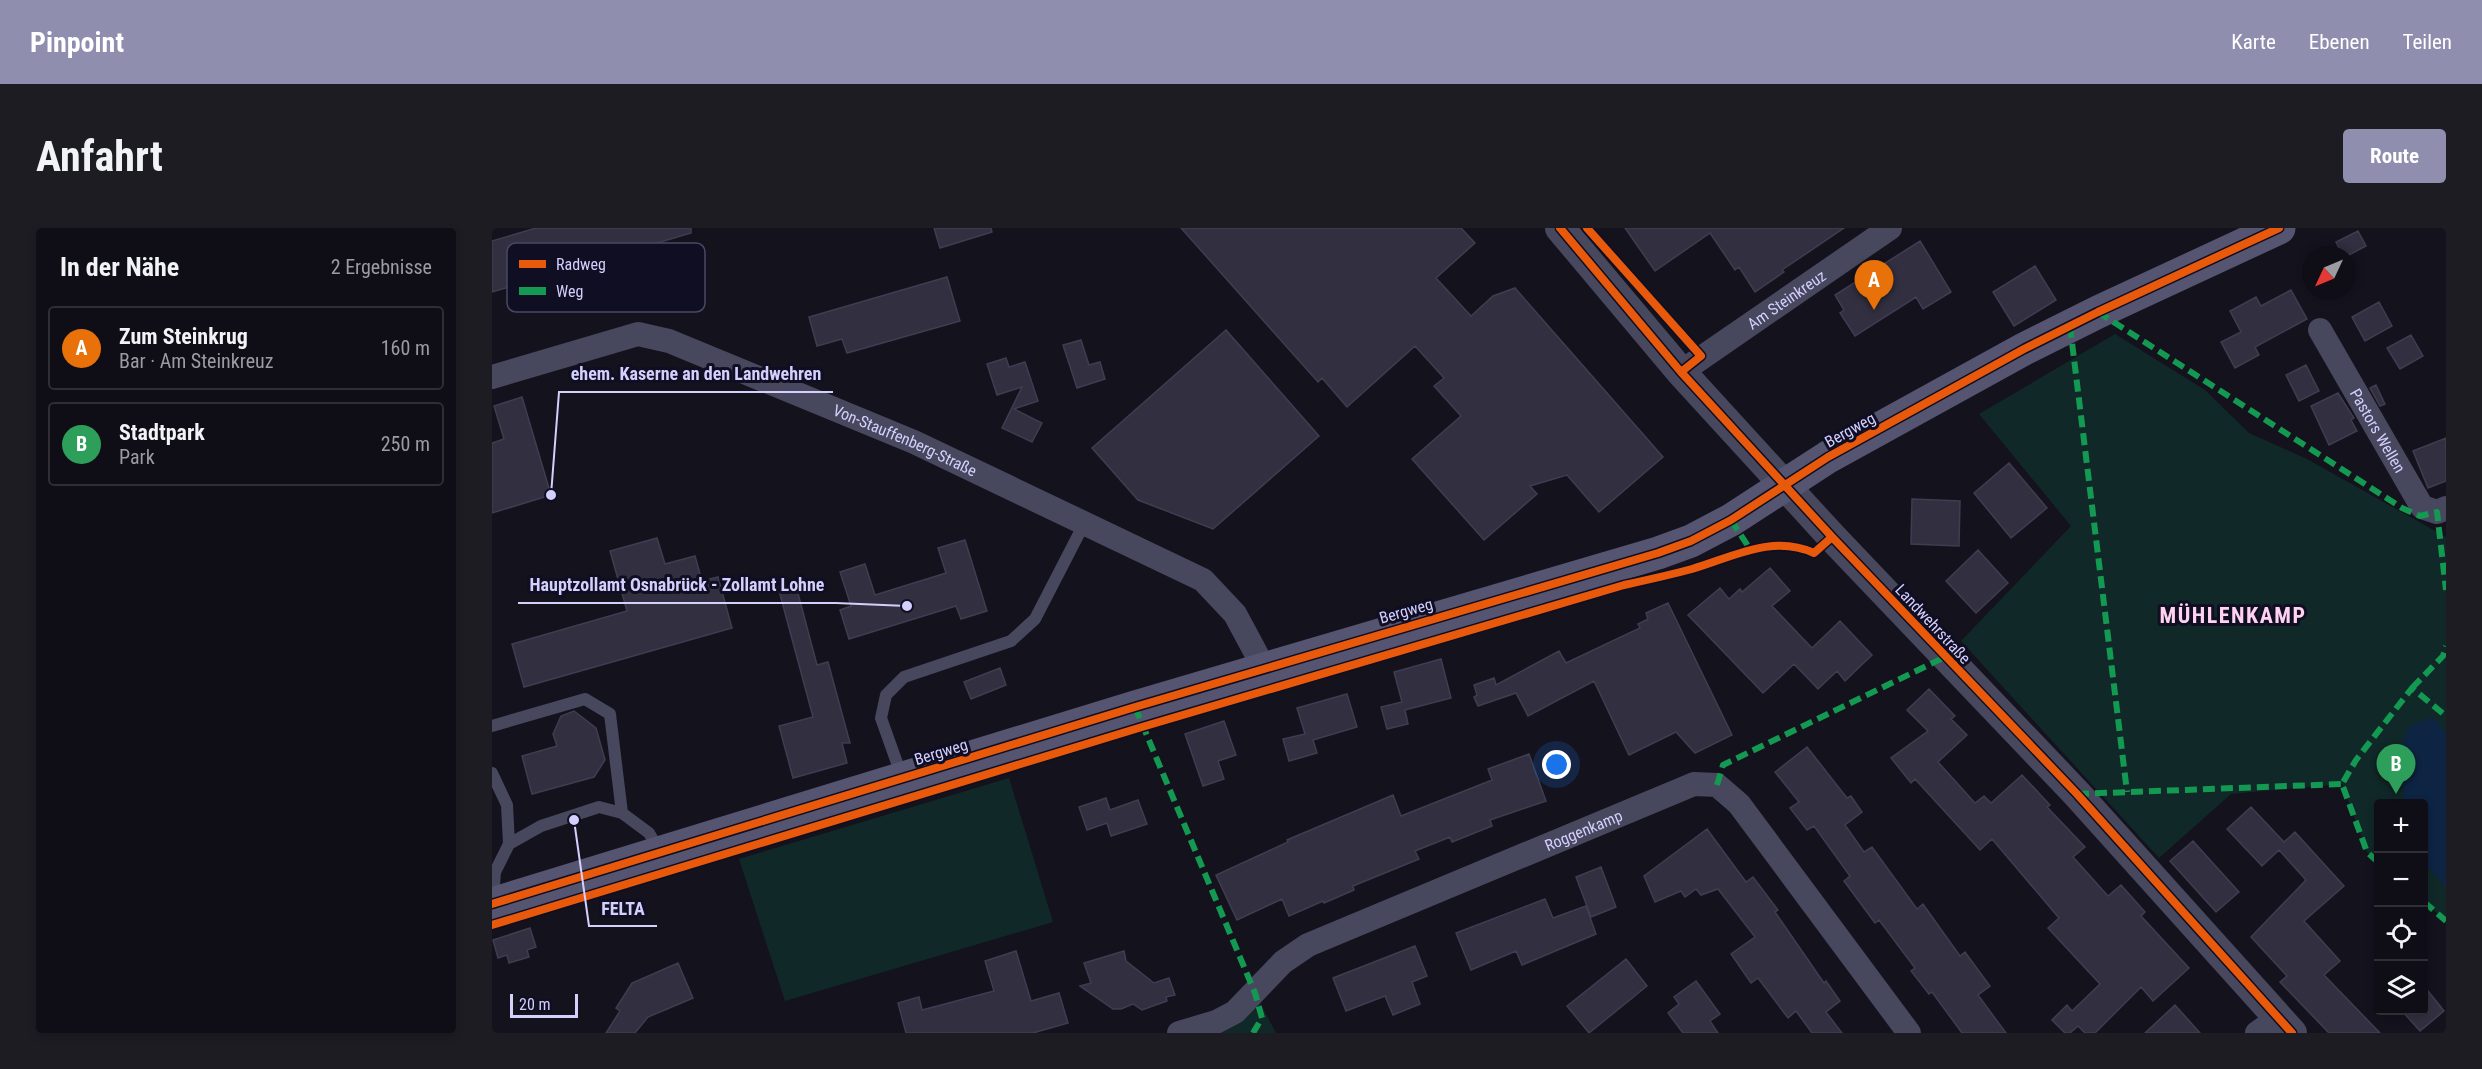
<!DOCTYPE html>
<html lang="de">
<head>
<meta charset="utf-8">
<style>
	body { margin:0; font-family:"Roboto Condensed",sans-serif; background:#1d1c23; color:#f1f3f6 }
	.controls { position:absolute; right:18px; bottom:18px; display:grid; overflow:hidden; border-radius:6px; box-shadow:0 3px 9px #0003 }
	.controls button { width:54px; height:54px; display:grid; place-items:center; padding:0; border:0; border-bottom:2px solid #2f2e35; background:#0f0e16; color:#f1f3f6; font:30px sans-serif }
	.compass { position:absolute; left:1810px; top:18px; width:54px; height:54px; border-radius:50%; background:#0f0e16; box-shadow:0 3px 9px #0003; rotate:226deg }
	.scale { position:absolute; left:18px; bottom:15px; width:68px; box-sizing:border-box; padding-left:6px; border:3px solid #d3d0fe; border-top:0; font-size:16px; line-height:21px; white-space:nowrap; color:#d3d0fe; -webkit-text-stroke:4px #100e22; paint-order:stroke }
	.you { position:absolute; left:1065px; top:537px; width:21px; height:21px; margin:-15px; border:4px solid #fff; border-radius:50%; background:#1a73e8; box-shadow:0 0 0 9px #1a73e833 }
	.badge { display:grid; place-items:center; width:39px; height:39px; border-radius:50%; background:#908eaf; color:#fff; font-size:20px; font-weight:700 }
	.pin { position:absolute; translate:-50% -50px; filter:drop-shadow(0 2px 3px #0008) }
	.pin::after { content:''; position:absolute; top:32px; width:21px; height:18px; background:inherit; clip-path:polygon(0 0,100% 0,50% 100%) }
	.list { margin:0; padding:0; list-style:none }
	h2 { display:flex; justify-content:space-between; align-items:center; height:78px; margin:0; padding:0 24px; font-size:26px }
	h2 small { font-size:20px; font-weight:400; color:#9b9ca1 }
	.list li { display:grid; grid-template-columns:39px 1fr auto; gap:18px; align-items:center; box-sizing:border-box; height:84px; margin:0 12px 12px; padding:0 12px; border:2px solid #2f2e35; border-radius:6px }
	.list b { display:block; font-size:22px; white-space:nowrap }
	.list p { margin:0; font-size:20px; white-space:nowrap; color:#9b9ca1 }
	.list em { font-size:20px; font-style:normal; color:#9b9ca1 }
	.icon { flex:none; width:33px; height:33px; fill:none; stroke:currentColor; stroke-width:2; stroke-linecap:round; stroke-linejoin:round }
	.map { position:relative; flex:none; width:1954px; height:805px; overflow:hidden; border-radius:6px }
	header { display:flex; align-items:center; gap:36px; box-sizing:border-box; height:84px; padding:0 30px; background:#908eaf; color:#fff }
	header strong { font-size:28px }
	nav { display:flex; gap:33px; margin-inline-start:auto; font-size:21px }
	.intro { display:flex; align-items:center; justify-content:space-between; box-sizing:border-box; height:144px; padding:0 36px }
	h1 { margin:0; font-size:42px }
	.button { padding:15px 27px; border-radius:6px; background:#908eaf; color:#fff; font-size:21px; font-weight:700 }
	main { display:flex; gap:36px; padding:0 36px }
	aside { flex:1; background:#0f0e16; border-radius:6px; box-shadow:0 3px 9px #0003 }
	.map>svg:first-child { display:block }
	.green { fill:#112828 }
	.water { fill:#0e2443 }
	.building { fill:#323040; stroke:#403c51; stroke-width:1.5 }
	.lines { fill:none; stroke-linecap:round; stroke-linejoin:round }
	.service { stroke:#47475e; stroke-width:12 }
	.minor { stroke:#47475e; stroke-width:24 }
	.tertiary { stroke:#47475e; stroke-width:30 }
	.secondary { stroke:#555471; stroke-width:33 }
	.quiet { stroke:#139951; stroke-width:6; stroke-dasharray:12 6; stroke-linecap:butt }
	.cycleway-casing { stroke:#100e22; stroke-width:11 }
	.cycleway { stroke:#e8590c; stroke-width:8 }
	.labels { text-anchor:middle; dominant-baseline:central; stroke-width:6; stroke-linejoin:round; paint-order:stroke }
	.street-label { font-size:16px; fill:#d3d0fe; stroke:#100e22 }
	.district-label { font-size:22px; font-weight:bold; letter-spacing:1.5px; fill:#fed2f0; stroke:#100e22 }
	.key { fill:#100e22; stroke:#4a4864; stroke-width:1.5 }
	.key-label { font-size:16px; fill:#d3d0fe }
	.leader { fill:none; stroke:#d3d0fe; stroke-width:2 }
	.callout-dot { fill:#d3d0fe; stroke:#100e22; stroke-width:2 }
	.callout-label { font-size:18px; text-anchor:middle; font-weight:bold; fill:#d3d0fe; stroke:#100e22; stroke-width:6; stroke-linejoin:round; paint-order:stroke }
</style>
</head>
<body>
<header>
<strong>Pinpoint</strong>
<nav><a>Karte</a><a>Ebenen</a><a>Teilen</a></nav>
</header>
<div class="intro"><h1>Anfahrt</h1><a class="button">Route</a></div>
<main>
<aside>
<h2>In der Nähe<small>2 Ergebnisse</small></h2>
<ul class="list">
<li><span class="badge" style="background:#e8710a">A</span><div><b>Zum Steinkrug</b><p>Bar · Am Steinkreuz</p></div><em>160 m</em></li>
<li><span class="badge" style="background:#2e9e5b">B</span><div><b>Stadtpark</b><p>Park</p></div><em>250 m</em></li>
</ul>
</aside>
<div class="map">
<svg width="1954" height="805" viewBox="0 0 1954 805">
	<rect width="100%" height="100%" fill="#14121d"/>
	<path class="green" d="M1623,106l90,56 44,43 58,26 139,78v384l-22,-19v-98h-46v58l-11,-10 -25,-68 -111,10 -72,64 -198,-217 110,-115 -92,-112z
		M517,550l44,144 -268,79 -46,-142z
		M763,765l21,40h-97z"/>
	<path class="water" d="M1941,489l13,15v156l-22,-27v-57l-23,-1 3,-6 -5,-45 10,-26z"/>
	<path class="building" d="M44,0h155v5l-199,59v-51z
		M442,0h57l1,4 -52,16z
		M689,0h280l14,15 -39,35 35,38 22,-20 22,-8 148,169 -64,55 -32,-37 -37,11 7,8 -53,46 -72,-81 49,-43 -27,-30 10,-8 -29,-32 -68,61 -25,-29 -4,4z
		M1133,0h219l-62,42 2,2 -29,20 -16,-25 -4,3 -25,-37 -55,38z
		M1866,3l8,15 -19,10 -4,-1 -7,-13z
		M1428,13l31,51 -28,17 -7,-12 -61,39 -15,-23 4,-3 -9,-15z
		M1543,38l21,34 -42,26 -21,-34z
		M455,49l13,44 -113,32 -5,-14 -25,7 -8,-29z
		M1799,62l16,29 -52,28 4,8 -24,13 -14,-26 20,-10 -11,-21 26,-14 5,9z
		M1887,74l13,24 -27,15 -13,-24z
		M734,102l93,106 -106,93 -75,-29 -46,-52z
		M1919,107l12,21 -23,13 -13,-21z
		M589,112l8,25 11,-3 5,17 -28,9 -14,-43z
		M514,130l3,9 16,-5 13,39 -24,8 28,14 -10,19 -30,-14 20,-41 -25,8 -10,-31z
		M1814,137l13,26 -20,10 -13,-26z
		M1884,157l9,19 -5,2 -10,-18z
		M1846,165l16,25 -3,2 6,11 -28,14 -18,-39z
		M30,169l29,98 -59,18v-70l12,-4 -10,-33z
		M1954,210v43l-18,7 -15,-37z
		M1517,235l38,45 -36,30 -37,-45z
		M1420,271l48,2 -1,45 -48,-2z
		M165,310l8,26 30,-8 7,25 16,-4 14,51 -208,59 -12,-43 115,-33 -17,-60z
		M473,312l22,71 -26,8 -5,-13 -107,33 -9,-29 11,-4 -11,-34 25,-8 10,31 71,-22 -8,-25z
		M1486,322l30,33 -32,30 -30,-32z
		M1278,340l20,23 -18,15 40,42 28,-27 32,34 -27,26 -8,-10 -19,18 -24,-25 -31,29 -75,-78 32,-27 9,11 11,-10 2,3z
		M303,354l22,83 11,-3 22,81h-8l5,20 -54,15 -14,-52 34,-9 -35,-130z
		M1176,375l64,132 -37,18 -19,-21 -47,23 -35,-74 -66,35 -12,-23 -38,13 -4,-9 3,-2 -3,-10 20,-7 2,7 63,-34 7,12 74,-35 -2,-4 10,-5 -2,-6z
		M949,431l10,39 -46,12 3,14 -21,5 -6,-22 21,-5 -8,-30z
		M508,440l6,17 -35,14 -7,-17z
		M1437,461l26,27 -4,3 16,16 -29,27 37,41 9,-7 7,7 31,-28 28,30 -3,2 38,40 -12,10 35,39 13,-11 24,27 -4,4 48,52 -36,33 -12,-14 -46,46h-10l-7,-7 -8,7h-5l-13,-13 15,-15 5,6 28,-27 -52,-56 11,-10 -67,-79 -12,11 -65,-71 -4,4 -20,-25 37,-27 -21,-21z
		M855,466l10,33 -44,13 4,13 -28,8 -6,-22 22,-5 -8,-26z
		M82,483l22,17 9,32 -11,17 -62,17 -10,-38 35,-10 -4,-12 8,-18z
		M732,493l12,34 -18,6 6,18 -21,7 -18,-52z
		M1315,519l40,51 4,-2 11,16 -17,13 19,27 8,-5 45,62 6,-5 37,52 5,-4 25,34 -12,9 28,38h-44l-30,-41 -3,2 -18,-23 4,-3 -36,-48 -4,3 -31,-42 6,-5 -36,-50 -7,4 -17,-22 9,-6 -24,-30z
		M1037,526l17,47 -56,19 2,6 -40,16 -2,-5 -35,14 4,8 -66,27 1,4 -30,13 -1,-2 -34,15 -7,-17 -45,21 -21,-45 72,-33 -1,-2 106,-45 8,21 91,-36 -4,-11z
		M614,570l4,12 28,-10 9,24 -36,12 -4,-13 -20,7 -8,-23z
		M1759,579l33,35 11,-10 49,54 -40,35 36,40 -16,14 56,58h-51l-49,-51 7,-6 -36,-39 55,-57 -27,-30 -17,16 -35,-37z
		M1215,601l39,53 7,-5 25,33 -3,2 49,71 2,-2 14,20 -14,11 16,21h-30l-16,-22 -8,7 -30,-40 -7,5 -20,-29 24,-17 -37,-48 -17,6 -5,-6 -11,8 -4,-6 -26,11 -11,-26z
		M1701,613l46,51 -23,20 -46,-51z
		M1109,639l15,40 -25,10 -15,-40z
		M1053,671l8,19 33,-12 10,28 -74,31 -6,-14 -45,19 -15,-37z
		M38,700l6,19 -9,3 2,7 -20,6 -2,-8 -9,3 -5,-18z
		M923,718l12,30 -15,6 8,22 -27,11 -8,-19 -39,15 -13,-33z
		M524,723l15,50 28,-8 9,30 -35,10h-127l-8,-30 21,-6 3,13 72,-19 -9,-30z
		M632,723l2,10 28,22 15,-5 6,17 -9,2 1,4 -25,9 -9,-6 -12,5h-8l-33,-23 11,-3 -7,-20z
		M1134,731l21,27 -58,47 -22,-27z
		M186,735l15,35 -45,19 -13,16h-29l14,-22 -4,-3 16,-25z
		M1204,753l24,33 -10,7 8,12h-35l-15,-20 11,-9 -5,-7z
		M1932,758l20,25 -24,20 -18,-20h22z
		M1683,777l25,28h-55z"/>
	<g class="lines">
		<path class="service" d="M0,498l93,-27 25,15 12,99
			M0,545l15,32 2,39
			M410,549l-21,-59 5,-23 18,-18 107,-36 24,-22 49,-95
			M1,672l2,-28 14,-28 32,-18 58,-19 23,6 27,20 10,17"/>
		<g class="minor">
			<path id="s1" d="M1828,102l102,177 15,5 9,-4"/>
			<path id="s2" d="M1189,144l209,-144"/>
			<path id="s3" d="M0,149l146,-43 31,7 245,101 289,138 32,34 29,54"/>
			<path id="s4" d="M687,805l37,-11 19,-10 48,-50 25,-17 386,-161 23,1 22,19 170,229"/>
			<path d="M1765,805l21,-15"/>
		</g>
		<path class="tertiary" d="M1068,0l121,144 151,165 245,257 215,239"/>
		<path class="secondary" d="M0,676l643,-197 523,-154 33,-12 40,-21 97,-63 196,-108 74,-37 181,-84"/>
		<path class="quiet" d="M1606,84l304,196 18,8 17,-4 9,78
			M1578,98l57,466
			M1239,292l19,29
			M1920,460l31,-32 3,-10
			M643,479l120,286 7,25 -9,15
			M1225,557l6,-20 222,-108
			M1585,566l265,-10
			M1886,634l-11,-10 -25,-68 14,-24 56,-72 34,28
			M1932,674l22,19"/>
		<g class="cycleway-casing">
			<path id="cycleway" d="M1068,0l121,144 151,165 245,257 215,239
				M1095,0l114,128 -20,16
				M0,676l643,-197 523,-154 33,-12 40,-21 97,-63 196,-108 74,-37 181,-84
				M0,697l650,-198 482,-142c23,-5 46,-10 68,-16 41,-12 80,-35 122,-16l18,-16"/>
		</g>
		<use href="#cycleway" class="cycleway"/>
	</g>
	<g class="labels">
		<g class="street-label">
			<text stroke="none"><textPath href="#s2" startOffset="128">Am Steinkreuz</textPath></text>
			<text transform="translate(1358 202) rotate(-29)">Bergweg</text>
			<text stroke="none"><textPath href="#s1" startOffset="116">Pastors Wellen</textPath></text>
			<text stroke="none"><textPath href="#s3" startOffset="440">Von-Stauffenberg-Straße</textPath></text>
			<text transform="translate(914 383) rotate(-16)">Bergweg</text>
			<text transform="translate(1441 396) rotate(47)">Landwehrstraße</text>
			<text transform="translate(449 524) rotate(-17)">Bergweg</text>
			<text stroke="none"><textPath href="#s4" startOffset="458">Roggenkamp</textPath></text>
		</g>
		<g class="district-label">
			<text x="1741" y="387">MÜHLENKAMP</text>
		</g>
	</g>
	<rect x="15" y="15" width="198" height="69" rx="9" class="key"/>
	<rect x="27" y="32" width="27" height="8" fill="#e8590c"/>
	<rect x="27" y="59" width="27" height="8" fill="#139951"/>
	<g class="key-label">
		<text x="64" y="42">Radweg</text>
		<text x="64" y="69">Weg</text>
	</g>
	<path class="leader" d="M59 267L67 164H341M415 378L344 375H26M82 592L97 698H165"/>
	<g class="callout-dot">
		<circle cx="59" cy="267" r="6"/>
		<circle cx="415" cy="378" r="6"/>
		<circle cx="82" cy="592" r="6"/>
	</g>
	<g class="callout-label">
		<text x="204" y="152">ehem. Kaserne an den Landwehren</text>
		<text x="185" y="363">Hauptzollamt Osnabrück - Zollamt Lohne</text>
		<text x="131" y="687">FELTA</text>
	</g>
</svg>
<div class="controls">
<button>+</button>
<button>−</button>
<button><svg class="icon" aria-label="locate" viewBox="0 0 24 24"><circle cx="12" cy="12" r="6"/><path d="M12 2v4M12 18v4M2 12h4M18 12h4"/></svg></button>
<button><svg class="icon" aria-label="layers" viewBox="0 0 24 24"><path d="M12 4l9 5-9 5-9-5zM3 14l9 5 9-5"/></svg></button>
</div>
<svg class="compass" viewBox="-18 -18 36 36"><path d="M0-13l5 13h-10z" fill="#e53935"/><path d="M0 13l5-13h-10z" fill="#9b9ca1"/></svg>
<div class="scale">20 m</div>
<div class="you"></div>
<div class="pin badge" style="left:1382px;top:82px;background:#e8710a">A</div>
<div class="pin badge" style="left:1904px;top:566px;background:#2e9e5b">B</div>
</div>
</main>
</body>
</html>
